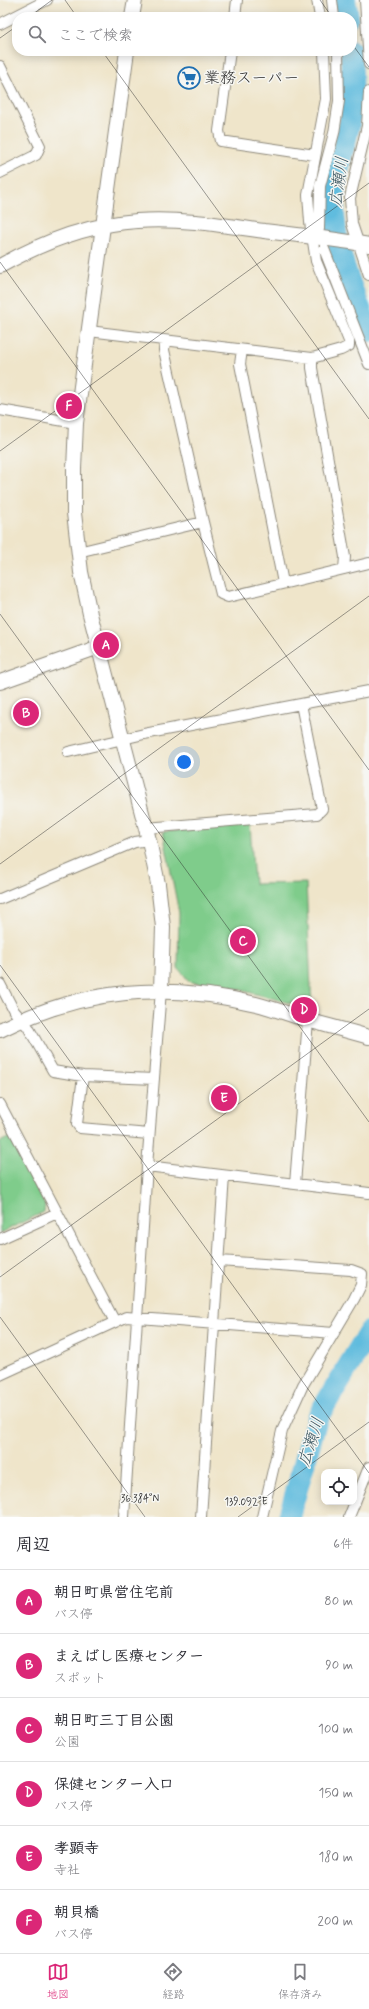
<!DOCTYPE html>
<html lang="ja">
<head>
<meta charset="utf-8">
<style>
	body { margin:0; font-family:Mynerve,"Klee One",sans-serif; background:#f2f2f3; color:#2b2b33 }
	.controls { position:absolute; right:12px; bottom:12px; display:grid; overflow:hidden; border-radius:8px; box-shadow:0 2px 10px #0003 }
	.controls button { width:36px; height:36px; display:grid; place-items:center; padding:0; border:0; border-bottom:1px solid #e1e1e2; background:#fff; color:#2b2b33; font:20px sans-serif }
	.you { position:absolute; left:184px; top:762px; width:14px; height:14px; margin:-10px; border:3px solid #fff; border-radius:50%; background:#1a73e8; box-shadow:0 0 0 6px #1a73e833 }
	.badge { display:grid; place-items:center; width:26px; height:26px; border-radius:50%; background:#db2777; color:#fff; font-size:13px; font-weight:700 }
	.pin { position:absolute; translate:-50% -50%; border:2px solid #fff; box-shadow:0 1px 4px #0006 }
	.list { margin:0; padding:0; list-style:none }
	h2 { display:flex; justify-content:space-between; align-items:center; height:52px; margin:0; padding:0 16px; font-size:17px }
	h2 small { font-size:13px; font-weight:400; color:#7c7c81 }
	.list li { display:grid; grid-template-columns:26px 1fr auto; gap:12px; align-items:center; box-sizing:border-box; height:64px; padding:0 16px; border-top:1px solid #e1e1e2 }
	.list b { display:block; font-size:15px; white-space:nowrap }
	.list p { margin:0; font-size:13px; white-space:nowrap; color:#7c7c81 }
	.list em { font-size:13px; font-style:normal; color:#7c7c81 }
	.icon { flex:none; width:22px; height:22px; fill:none; stroke:currentColor; stroke-width:2; stroke-linecap:round; stroke-linejoin:round }
	.map { position:relative; flex:none; width:369px; height:1517px; overflow:hidden }
	.search { position:absolute; background:#fff; box-shadow:0 2px 10px #0003; left:12px; right:12px; top:12px; height:44px; display:flex; align-items:center; gap:10px; box-sizing:border-box; padding:0 14px; border-radius:16px; color:#7c7c81; font-size:15px }
	.sheet { height:436px; background:#fff }
	nav { display:flex; justify-content:space-around; align-items:center; box-sizing:border-box; height:56px; border-top:1px solid #e1e1e2; background:#fff; font-size:11px; color:#7c7c81 }
	nav a { display:grid; justify-items:center; gap:2px }
	nav .on { color:#db2777 }
	.map>svg:first-child { display:block }
	.green { fill:#7fcc8b; stroke:#557c5b }
	.lines { fill:none; stroke-linecap:round; stroke-linejoin:round }
	.river { stroke:#60bcde; stroke-width:22 }
	.street-casing { stroke:#8d887a; stroke-width:12 }
	.secondary-casing { stroke:#8d887a; stroke-width:16 }
	.street { stroke:#fff; stroke-width:10 }
	.secondary { stroke:#fff; stroke-width:14 }
	.ticks { fill:none; stroke:#2b2b2b; stroke-width:1; stroke-opacity:0.45 }
	.labels { text-anchor:middle; dominant-baseline:central; stroke-width:3; stroke-linejoin:round; paint-order:stroke }
	.poi-label { font-size:16px; fill:#2b2b2b; stroke:#f6f6f2; text-anchor:start }
	.water-label { font-size:17px; font-style:italic; fill:#3b5661; stroke:#f6f6f2 }
	.ticks-label { font-size:10px; text-anchor:middle; fill:#2b2b2b; stroke:#f6f6f2; stroke-width:3; stroke-linejoin:round; paint-order:stroke }
</style>
</head>
<body>
<div class="map">
<svg width="369" height="1517" viewBox="0 0 369 1517">
	<rect width="100%" height="100%" fill="#f6f6f2"/>
	<filter id="ink" filterUnits="userSpaceOnUse"><feTurbulence type="fractalNoise" baseFrequency=".025" numOctaves="2"/><feDisplacementMap in="SourceGraphic" scale="8" xChannelSelector="R" yChannelSelector="G"/><feConvolveMatrix kernelMatrix="1 2 1 2 8 2 1 2 1" color-interpolation-filters="sRGB"/></filter>
	<filter id="wash" filterUnits="userSpaceOnUse"><feTurbulence type="fractalNoise" baseFrequency=".012" numOctaves="4" result="noise"/><feDisplacementMap in="SourceGraphic" scale="16" xChannelSelector="R" yChannelSelector="G"/><feGaussianBlur stdDeviation="0.9" result="paint"/><feColorMatrix in="noise" values="0 0 0 0 0 0 0 0 0 0 0 0 0 0 0 0 0 1.4 0 .05"/><feComposite in="paint" operator="in"/></filter>
	<g filter="url(#wash)">
		<rect width="100%" height="100%" fill="#efe5ca"/>
		<path class="green" d="M250,824l4,60 52,-1 6,126 -86,-23 -36,-4 -12,-14 1,-55 -16,-81z
			M10,1137l35,68 -1,7 -44,21v-91z"/>
		<g class="lines">
			<path class="river" d="M345,0l3,17
				M351,51c1,23 3,47 -1,70 -5,25 -14,50 -16,75 -3,46 18,94 35,135
				M289,1517l28,-99 52,-86"/>
		</g>
	</g>
	<g filter="url(#ink)">
		<g class="lines">
			<g class="street-casing">
				<path id="street" d="M317,0l3,17
					M332,0l2,17
					M365,0l4,64
					M235,17l2,-17
					M0,24l47,-24
					M230,51l-11,80 2,10 94,14
					M0,66l40,80 -4,9 -36,18
					M369,92l-2,34 -17,72 2,26 17,51
					M319,229l1,-43 14,-53 5,-32 -1,-50
					M324,249l45,115
					M89,331l223,27 29,-8 8,-4v-5l-33,-80 -6,-39 -2,-27 18,-96 -2,-48
					M165,341l-1,9 39,172 18,72 7,3 141,-34
					M242,350l-2,14 43,219
					M312,358v10l33,189 -1,12
					M0,410l76,13
					M78,552l125,-30
					M68,752l76,-18 225,-43
					M146,828l171,-14 5,-5 -21,-105
					M0,899l135,-57 14,-2
					M0,984l14,27 14,16 25,44 30,5 71,3
					M161,990l-14,176 222,27
					M83,1076l-6,48 3,4 69,6
					M0,1104l115,218
					M295,1184l13,-164
					M0,1239l57,-26
					M219,1261l132,9 11,4 -1,11 -7,14 -51,86 -21,46 -20,86
					M0,1375l126,-58 208,16
					M124,1517l23,-351
					M201,1517l23,-341
					M349,1517l20,-50"/>
			</g>
			<g class="secondary-casing">
				<path id="secondary" d="M132,17l3,-17
					M127,51l-51,372 -2,46v44l7,59 9,42 59,226 9,44 5,43 -2,63
					M0,266c41,-23 90,-42 137,-45 43,-3 85,4 127,10 35,4 70,8 105,14
					M0,682l99,-35
					M0,1030c85,-42 164,-48 256,-26 17,4 34,11 52,16 20,6 41,11 61,17"/>
			</g>
			<use href="#street" class="street"/>
			<use href="#secondary" class="secondary"/>
		</g>
	</g>
	<path class="ticks" d="M65,0l12,17M320,0l12,17M29,17l23,-17M0,38l17,-12M352,44l17,23M102,51l267,368M0,262l369,508M0,451l369,-268M0,614l369,508M0,864l369,-268M0,965l369,508M0,1277l369,-268M0,1317l145,200M238,1517l131,-95"/>
	<defs>
		<g id="supermarket-ring" transform="scale(1.15)"><circle r="9.5" fill="#f6f6f2" stroke="#1f6fb2" stroke-width="1.5"/><path d="M-6-5.5h2.5l.6 2H6L4.5 2H-2.5L-4.4-4H-6ZM-1.5 3.2a1.3 1.3 0 1 0 .1 0ZM3 3.2a1.3 1.3 0 1 0 .1 0Z" fill="#1f6fb2"/></g>
	</defs>
	<g fill-rule="evenodd">
		<use href="#supermarket-ring" x="189" y="78"/>
	</g>
	<g class="labels">
		<g class="poi-label">
			<text x="204" y="78">業務スーパー</text>
		</g>
		<g class="water-label">
			<text transform="translate(339 182) rotate(-82)">広瀬川</text>
			<text transform="translate(311 1442) rotate(-72)">広瀬川</text>
		</g>
	</g>
	<g class="ticks-label">
		<text x="140" y="1502">36.384°N</text>
		<text x="246" y="1505">139.092°E</text>
	</g>
</svg>
<div class="controls">
<button><svg class="icon" aria-label="locate" viewBox="0 0 24 24"><circle cx="12" cy="12" r="6"/><path d="M12 2v4M12 18v4M2 12h4M18 12h4"/></svg></button>
</div>
<div class="you"></div>
<div class="pin badge" style="left:106px;top:645px">A</div>
<div class="pin badge" style="left:26px;top:713px">B</div>
<div class="pin badge" style="left:243px;top:941px">C</div>
<div class="pin badge" style="left:304px;top:1010px">D</div>
<div class="pin badge" style="left:224px;top:1098px">E</div>
<div class="pin badge" style="left:69px;top:406px">F</div>
<div class="search"><svg class="icon" aria-label="search" viewBox="0 0 24 24"><circle cx="10" cy="10" r="6"/><path d="M15 15l6 6"/></svg>ここで検索</div>
</div>
<section class="sheet">
<h2>周辺<small>6件</small></h2>
<ul class="list">
<li><span class="badge">A</span><div><b>朝日町県営住宅前</b><p>バス停</p></div><em>80 m</em></li>
<li><span class="badge">B</span><div><b>まえばし医療センター</b><p>スポット</p></div><em>90 m</em></li>
<li><span class="badge">C</span><div><b>朝日町三丁目公園</b><p>公園</p></div><em>100 m</em></li>
<li><span class="badge">D</span><div><b>保健センター入口</b><p>バス停</p></div><em>150 m</em></li>
<li><span class="badge">E</span><div><b>孝顕寺</b><p>寺社</p></div><em>180 m</em></li>
<li><span class="badge">F</span><div><b>朝貝橋</b><p>バス停</p></div><em>200 m</em></li>
</ul>
</section>
<nav>
<a class="on"><svg class="icon" aria-label="map" viewBox="0 0 24 24"><path d="M3 6l6-2 6 2 6-2v14l-6 2-6-2-6 2zM9 4v14M15 6v14"/></svg>地図</a>
<a><svg class="icon" aria-label="directions" viewBox="0 0 24 24"><path d="M12 3l9 9-9 9-9-9zM9 14v-3h6M13 9l2 2-2 2"/></svg>経路</a>
<a><svg class="icon" aria-label="saved" viewBox="0 0 24 24"><path d="M7 4h10v16l-5-4-5 4z"/></svg>保存済み</a>
</nav>
</body>
</html>
